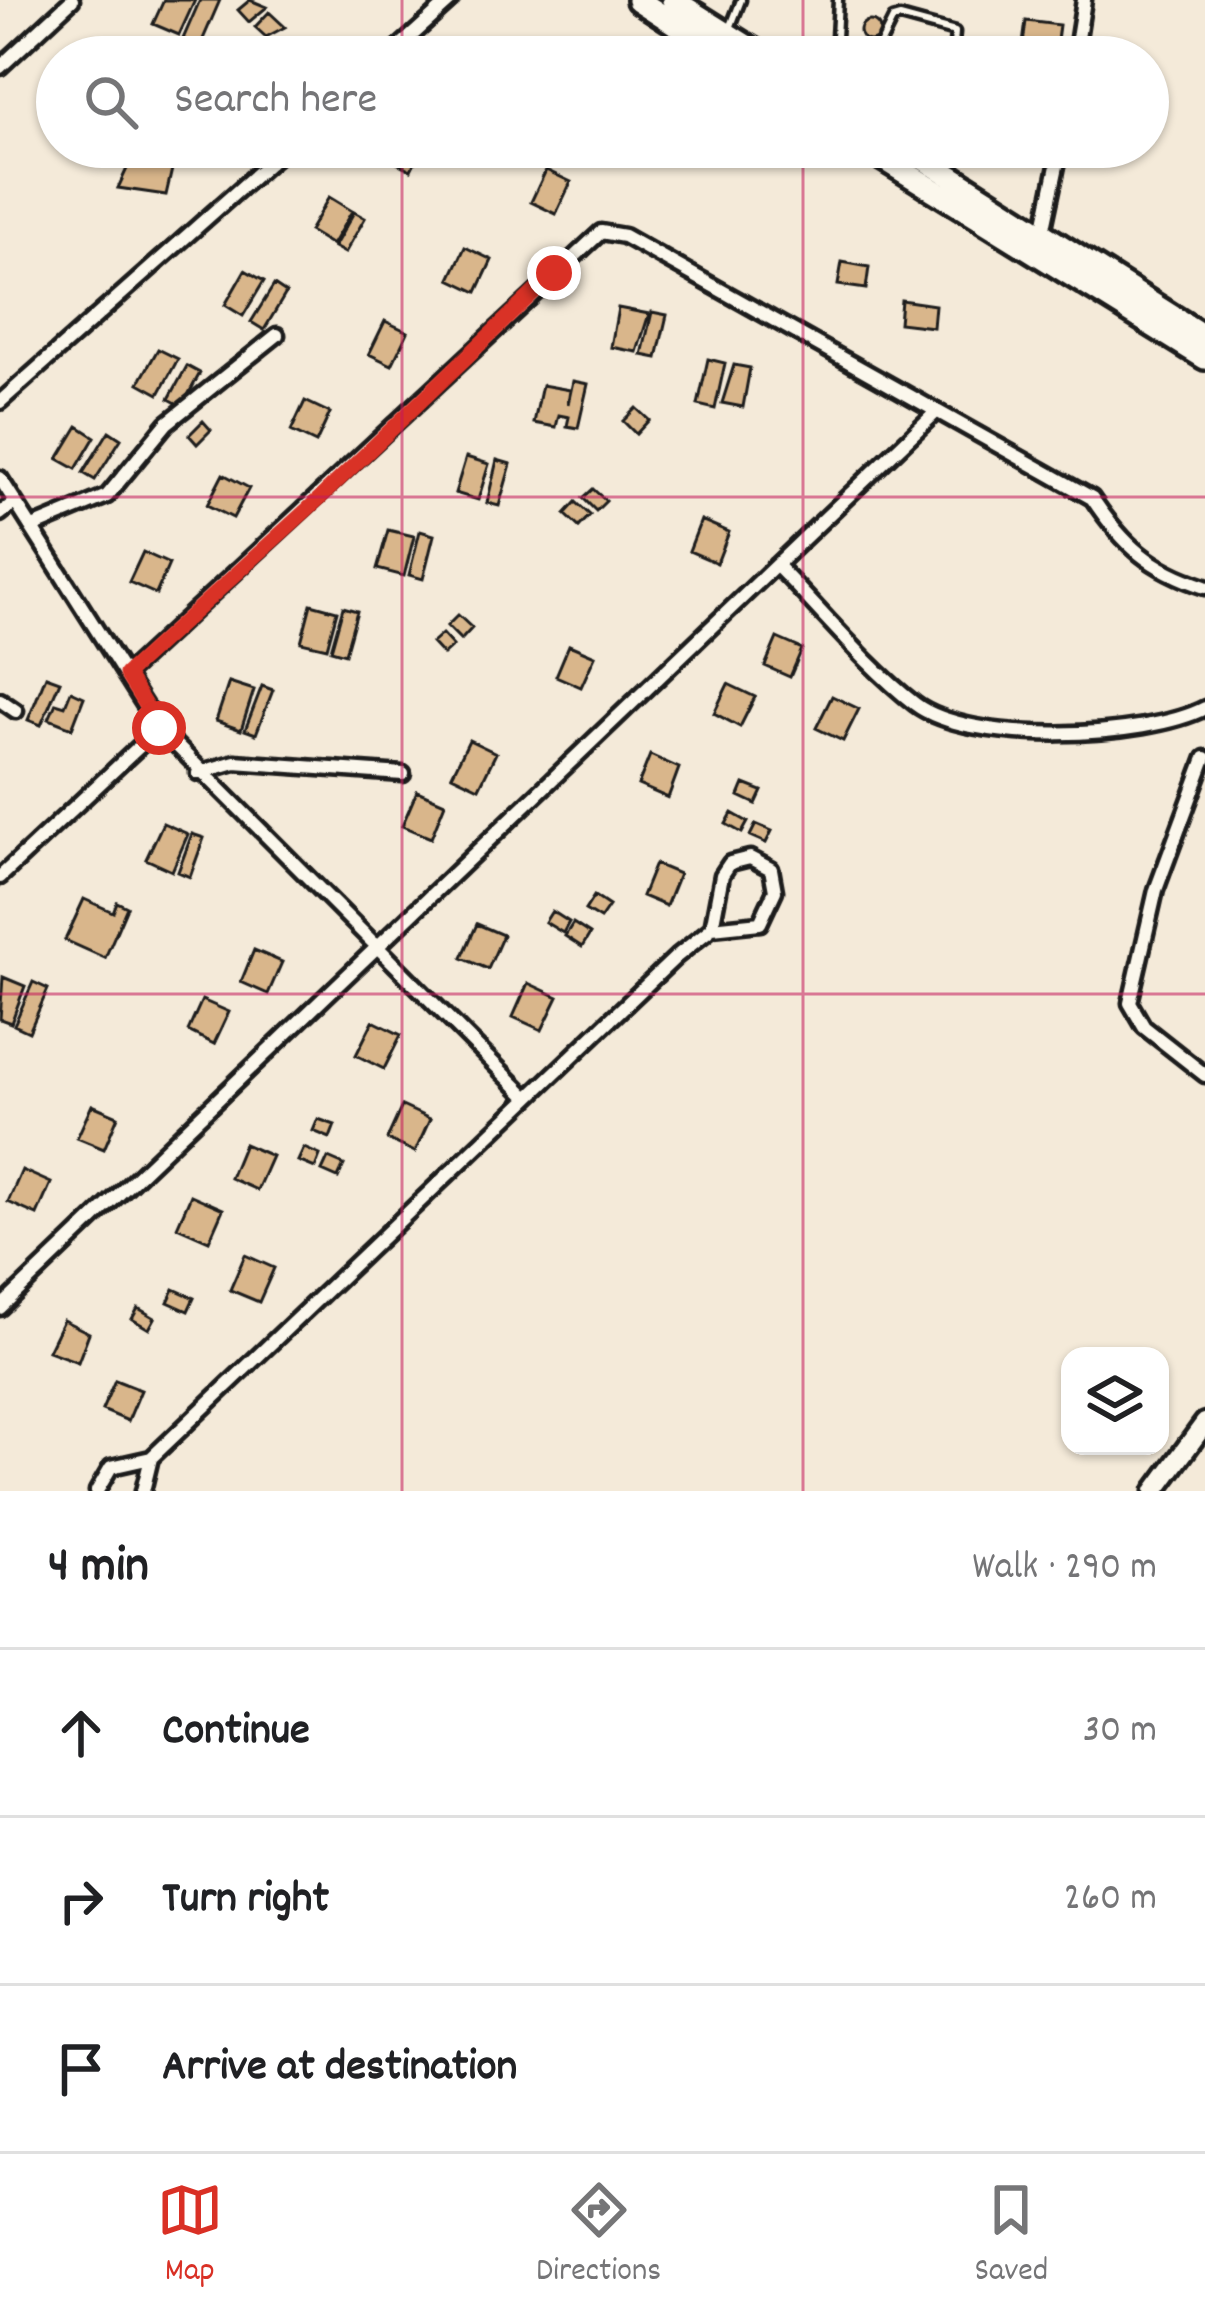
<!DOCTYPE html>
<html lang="en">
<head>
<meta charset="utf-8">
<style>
	body { margin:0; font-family:Dekko,sans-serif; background:#f6f6f6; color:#202124 }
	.controls { position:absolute; right:36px; bottom:36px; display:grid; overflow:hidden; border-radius:24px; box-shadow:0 3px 9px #0004 }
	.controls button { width:108px; height:108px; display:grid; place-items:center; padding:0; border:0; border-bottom:3px solid #e0e0e0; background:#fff; color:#202124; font:60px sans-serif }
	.stop { position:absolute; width:36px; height:36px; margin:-27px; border:9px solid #d93025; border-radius:50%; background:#fff }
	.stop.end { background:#d93025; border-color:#fff; box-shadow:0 3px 12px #0008 }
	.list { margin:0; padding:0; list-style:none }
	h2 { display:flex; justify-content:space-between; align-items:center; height:156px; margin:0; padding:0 48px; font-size:51px }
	h2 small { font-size:39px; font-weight:400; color:#757577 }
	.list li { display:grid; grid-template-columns:78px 1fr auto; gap:36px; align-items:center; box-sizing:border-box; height:168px; padding:0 48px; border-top:3px solid #e0e0e0 }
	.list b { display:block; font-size:45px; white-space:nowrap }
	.list em { font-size:39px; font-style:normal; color:#757577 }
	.icon { flex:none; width:66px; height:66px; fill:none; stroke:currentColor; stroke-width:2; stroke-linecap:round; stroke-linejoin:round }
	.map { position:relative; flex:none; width:1205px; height:1491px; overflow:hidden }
	.search { position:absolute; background:#fff; box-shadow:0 3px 9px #0004; left:36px; right:36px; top:36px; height:132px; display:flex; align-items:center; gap:30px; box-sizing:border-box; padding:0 42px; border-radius:66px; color:#757577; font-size:45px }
	.sheet { height:660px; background:#fff }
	nav { display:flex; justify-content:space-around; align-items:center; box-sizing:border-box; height:168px; border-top:3px solid #e0e0e0; background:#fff; font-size:33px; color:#757577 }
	nav a { display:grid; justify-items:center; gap:6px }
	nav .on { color:#d93025 }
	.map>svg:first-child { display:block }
	.building { fill:#d9b68b; stroke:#1c1c1c; stroke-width:3 }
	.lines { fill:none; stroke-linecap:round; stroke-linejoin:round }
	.lane-casing { stroke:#1c1c1c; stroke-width:15 }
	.street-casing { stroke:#1c1c1c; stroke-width:21 }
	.secondary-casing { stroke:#1c1c1c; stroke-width:27 }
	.primary-casing { stroke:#1c1c1c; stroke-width:30 }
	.lane { stroke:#fbf7ec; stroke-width:6 }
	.street { stroke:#fbf7ec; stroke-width:12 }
	.secondary { stroke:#fbf7ec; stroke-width:18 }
	.primary { stroke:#fbf7ec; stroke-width:21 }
	.route { stroke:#d93025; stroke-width:15 }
	.grid { fill:none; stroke:#c2185b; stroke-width:3; stroke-opacity:0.55 }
</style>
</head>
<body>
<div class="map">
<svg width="1205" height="1491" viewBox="0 0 1205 1491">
	<rect width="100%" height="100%" fill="#f4ead9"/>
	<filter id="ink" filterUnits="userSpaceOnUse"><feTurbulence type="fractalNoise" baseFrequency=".00833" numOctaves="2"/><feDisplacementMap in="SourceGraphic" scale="24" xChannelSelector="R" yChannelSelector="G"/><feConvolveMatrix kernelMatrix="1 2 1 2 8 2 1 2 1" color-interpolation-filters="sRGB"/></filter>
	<g filter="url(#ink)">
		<path class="building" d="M164,0h31l-16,35 -26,-11z
			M200,0h20l-20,46 -17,-7z
			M250,0l17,7 -18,15 -11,-12z
			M269,12l16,15 -19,10 -11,-10z
			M1026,21l33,4 -3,23 -33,-4z
			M860 31a10 10 0 1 1 20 0a10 10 0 1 1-20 0Z
			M137,147h22l16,9 -9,39 -48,-7z
			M385,147h37l-11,23 -30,-15z
			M621,147h34l-7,15z
			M1092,147h22l-3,13 -21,-4z
			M546,170l25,12 -15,32 -25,-12z
			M329,197l23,14 -20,34 -23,-14z
			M354,212l11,6 -20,35 -11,-6z
			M465,247l27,13 -15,32 -27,-13z
			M842,262l27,5 -3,22 -28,-4z
			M245,270l19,11 -21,35 -18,-11z
			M274,285l12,8 -22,37 -13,-8z
			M901,300l34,5 -2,22 -34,-4z
			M618,308l31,6 -12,38 -26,-5z
			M652,312l15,3 -10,43 -15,-3z
			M385,321l23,11 -16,33 -23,-11z
			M158,349l20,10 -19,35 -20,-11z
			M708,359l17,4 -10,46 -17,-4z
			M734,365l16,3 -7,39 -21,-4z
			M187,366l13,7 -18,33 -13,-7z
			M573,381l15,3 -10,44 -11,-2 2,-9 -10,-2 -3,12 -22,-4 8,-38 28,5 -2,14z
			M305,401l25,12 -14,30 -25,-12z
			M636,408l13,12 -13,14 -13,-13z
			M203,421l8,9 -14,14 -8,-9z
			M78,426l17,11 -19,32 -18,-10z
			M109,431l12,8 -26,41 -12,-7z
			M466,457l23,7 -11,36 -23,-7z
			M497,460l14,4 -12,42 -12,-3z
			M223,474l26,14 -16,30 -26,-13z
			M593,489l13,12 -10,10 -13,-13z
			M576,502l14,13 -11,12 -14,-13z
			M701,520l28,12 -12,31 -28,-12z
			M388,530l26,6 -10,40 -27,-7z
			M420,531l14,4 -11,44 -14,-4z
			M143,552l26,12 -13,30 -27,-12z
			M311,604l26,7 -10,37 -26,-6z
			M343,607l14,4 -12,43 -14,-4z
			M458,615l14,13 -11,12 -14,-14z
			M442,634l11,12 -10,9 -11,-12z
			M777,638l25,11 -12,28 -25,-11z
			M569,645l26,11 -14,31 -25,-11z
			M46,676l14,5 -19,44 -13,-5z
			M229,682l25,8 -13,40 -25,-9z
			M728,684l27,13 -15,30 -26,-14z
			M262,686l11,4 -17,44 -11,-4z
			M71,691l13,6 -12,31 -23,-9 7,-16 9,3z
			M832,696l27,13 -16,32 -27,-13z
			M469,740l27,13 -17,35 -27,-13z
			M650,755l29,13 -11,30 -30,-13z
			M744,784l18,7 -6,13 -17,-8z
			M417,791l28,12 -14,35 -29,-12z
			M732,813l16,9 -6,11 -16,-9z
			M163,823l25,11 -16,37 -26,-12z
			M756,824l16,7 -6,12 -16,-7z
			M192,834l12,4 -14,39 -12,-5z
			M655,864l24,10 -13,32 -24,-10z
			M594,896l15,10 -9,13 -15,-9z
			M84,899l29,13 4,-10 10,5 -22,51 -40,-18z
			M552,911l17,11 -6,11 -18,-11z
			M573,923l17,11 -8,13 -17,-11z
			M477,924l26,11 -15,34 -26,-11z
			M254,950l28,12 -14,32 -27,-12z
			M3,977l22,9 -14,37 -11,-4z
			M33,982l15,7 -19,43 -15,-7z
			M528,983l30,14 -16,33 -29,-13z
			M202,1000l27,12 -15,32 -26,-13z
			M373,1021l28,14 -17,34 -28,-14z
			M92,1105l26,11 -14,33 -27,-11z
			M402,1106l28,13 -15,33 -28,-13z
			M318,1119l17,6 -5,13 -17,-7z
			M244,1144l28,12 -15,34 -27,-12z
			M304,1148l16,7 -5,13 -17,-7z
			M328,1158l16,7 -6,13 -16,-7z
			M22,1170l29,13 -14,32 -29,-13z
			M191,1195l32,14 -14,32 -32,-14z
			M245,1255l29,13 -15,34 -29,-12z
			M174,1289l20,9 -6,13 -20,-9z
			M138,1308l17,10 -6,11 -17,-10z
			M63,1320l26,13 -11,29 -30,-11z
			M115,1380l26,10 -13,31 -26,-11z"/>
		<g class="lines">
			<g class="lane-casing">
				<path id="lane" d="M729,31l12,-31
					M835,57l3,-57
					M874,57l19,-38 7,-2 55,15 -2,25"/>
			</g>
			<g class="street-casing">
				<path id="street" d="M388,57l63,-57
					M1075,57l9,-57
					M0,67l72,-67
					M1043,232l18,-85
					M0,402l287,-255
					M0,478l159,250 368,369
					M0,514l15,-12
					M35,526l72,-30 60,-73 110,-88
					M776,565c45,45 89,100 139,139 55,42 231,35 290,4
					M126,674l475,-442 23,4 468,262c32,48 58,71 113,89
					M0,700l16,11
					M1205,758l-49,132 -26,113 14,24 61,48
					M198,773l37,-11 168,12
					M0,877l159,-149
					M0,1308l934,-894
					M97,1491l14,-24 40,-9 526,-502 35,-28 48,-5 15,-32 -4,-22 -21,-11 -20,5 -8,12 -10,53
					M143,1491l8,-33"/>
			</g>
			<g class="secondary-casing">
				<path id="secondary" d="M1155,1491l50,-68"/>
			</g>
			<g class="primary-casing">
				<path id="primary" d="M638,0l88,57
					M673,0l91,57
					M864,147l341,211
					M905,147l300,190"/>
			</g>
			<use href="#lane" class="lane"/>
			<use href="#street" class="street"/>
			<use href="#secondary" class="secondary"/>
			<use href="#primary" class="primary"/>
		</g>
	</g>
	<g class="lines" filter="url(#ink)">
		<path class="route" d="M159,728l-33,-54 195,-177 233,-224"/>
	</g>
	<path class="grid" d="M402,0v57M803,0v57M402,147v1344M803,147v1344M0,497h1205M0,994h1205"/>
</svg>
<div class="controls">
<button><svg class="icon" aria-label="layers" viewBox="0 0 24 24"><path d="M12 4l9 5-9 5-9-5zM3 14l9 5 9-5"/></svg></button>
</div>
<div class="stop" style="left:159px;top:728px"></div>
<div class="stop end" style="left:554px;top:273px"></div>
<div class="search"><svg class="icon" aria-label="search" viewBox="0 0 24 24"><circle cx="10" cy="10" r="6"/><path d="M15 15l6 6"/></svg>Search here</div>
</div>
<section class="sheet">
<h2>4 min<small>Walk · 290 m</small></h2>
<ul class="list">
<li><svg class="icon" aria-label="ahead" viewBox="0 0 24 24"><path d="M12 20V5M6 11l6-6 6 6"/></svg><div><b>Continue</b></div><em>30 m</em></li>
<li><svg class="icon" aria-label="right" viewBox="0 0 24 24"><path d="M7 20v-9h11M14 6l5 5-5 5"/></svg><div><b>Turn right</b></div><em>260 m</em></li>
<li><svg class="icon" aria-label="arrive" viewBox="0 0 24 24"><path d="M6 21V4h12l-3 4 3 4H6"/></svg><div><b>Arrive at destination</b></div></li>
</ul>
</section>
<nav>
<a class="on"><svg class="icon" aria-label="map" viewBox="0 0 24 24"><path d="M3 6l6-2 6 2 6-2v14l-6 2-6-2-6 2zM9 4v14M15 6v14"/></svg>Map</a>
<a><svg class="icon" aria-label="directions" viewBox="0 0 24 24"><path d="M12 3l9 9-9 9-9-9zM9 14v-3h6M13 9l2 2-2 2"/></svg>Directions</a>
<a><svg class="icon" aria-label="saved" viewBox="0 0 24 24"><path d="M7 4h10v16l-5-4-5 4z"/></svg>Saved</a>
</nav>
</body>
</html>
